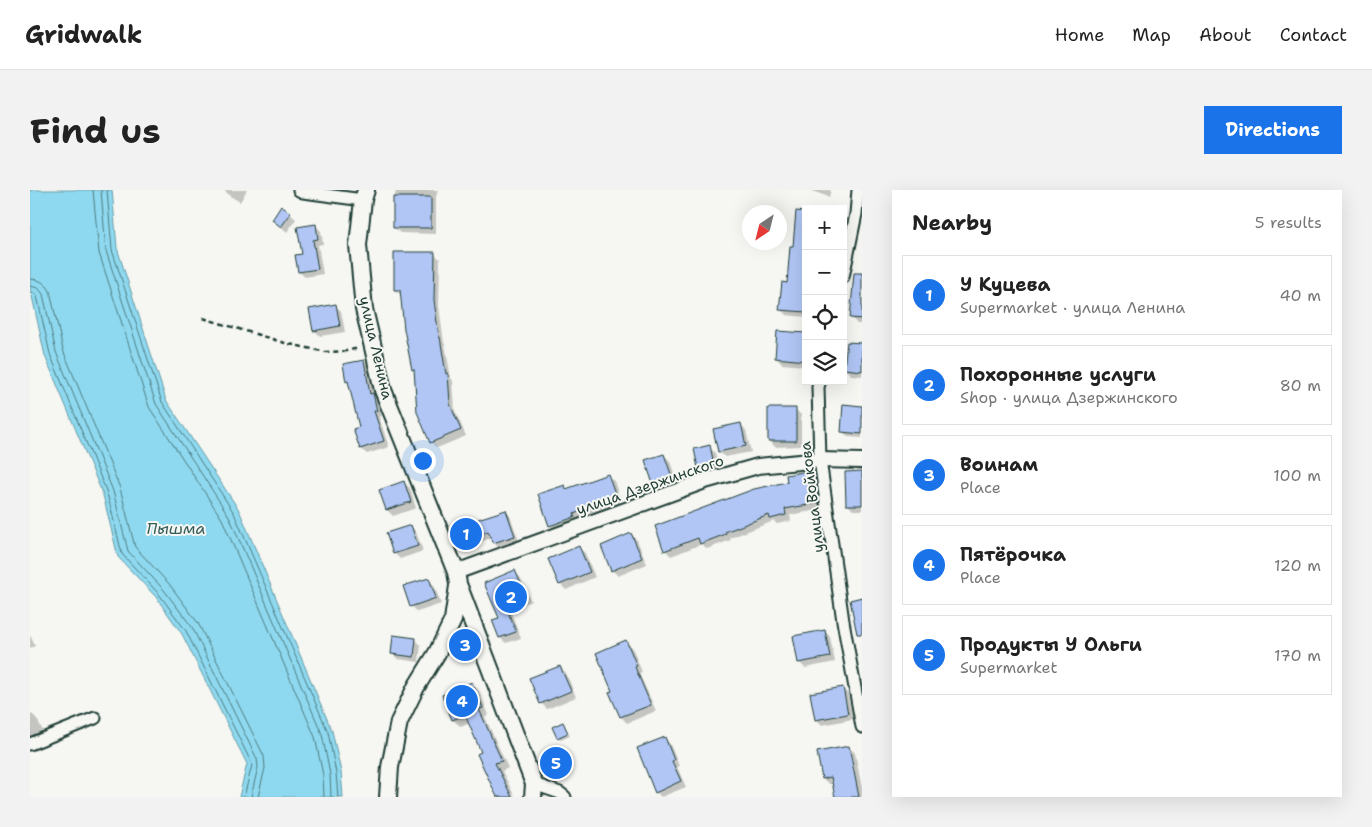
<!DOCTYPE html>
<html lang="en">
<head>
<meta charset="utf-8">
<style>
	body { margin:0; font-family:"Shantell Sans",sans-serif; background:#f2f2f2; color:#222 }
	.controls { position:absolute; right:15px; top:15px; display:grid; overflow:hidden; border-radius:0px; box-shadow:0 5px 20px #0002 }
	.controls button { width:45px; height:45px; display:grid; place-items:center; padding:0; border:0; border-bottom:1px solid #e0e0e0; background:#fff; color:#222; font:25px sans-serif }
	.compass { position:absolute; left:712px; top:15px; width:45px; height:45px; border-radius:50%; background:#fff; box-shadow:0 5px 20px #0002; rotate:215deg }
	.you { position:absolute; left:392px; top:270px; width:18px; height:18px; margin:-12px; border:4px solid #fff; border-radius:50%; background:#1a73e8; box-shadow:0 0 0 8px #1a73e833 }
	.badge { display:grid; place-items:center; width:32px; height:32px; border-radius:50%; background:#1a73e8; color:#fff; font-size:16px; font-weight:700 }
	.pin { position:absolute; translate:-50% -50%; border:2px solid #fff; box-shadow:0 1px 5px #0006 }
	.list { margin:0; padding:0; list-style:none }
	h2 { display:flex; justify-content:space-between; align-items:center; height:65px; margin:0; padding:0 20px; font-size:21px }
	h2 small { font-size:16px; font-weight:400; color:#767676 }
	.list li { display:grid; grid-template-columns:32px 1fr auto; gap:15px; align-items:center; box-sizing:border-box; height:80px; margin:0 10px 10px; padding:0 10px; border:1px solid #e0e0e0; border-radius:0px }
	.list b { display:block; font-size:19px; white-space:nowrap }
	.list p { margin:0; font-size:16px; white-space:nowrap; color:#767676 }
	.list em { font-size:16px; font-style:normal; color:#767676 }
	.icon { flex:none; width:28px; height:28px; fill:none; stroke:currentColor; stroke-width:2; stroke-linecap:round; stroke-linejoin:round }
	.map { position:relative; flex:none; width:832px; height:607px; overflow:hidden; border-radius:0px }
	header { display:flex; align-items:center; gap:30px; box-sizing:border-box; height:70px; padding:0 25px; background:#fff; border-bottom:1px solid #e0e0e0 }
	header strong { font-size:24px }
	nav { display:flex; gap:28px; margin-inline-start:auto; font-size:18px }
	.intro { display:flex; align-items:center; justify-content:space-between; box-sizing:border-box; height:120px; padding:0 30px }
	h1 { margin:0; font-size:35px }
	.button { padding:12px 22px; border-radius:0px; background:#1a73e8; color:#fff; font-size:18px; font-weight:700 }
	main { display:flex; gap:30px; padding:0 30px }
	aside { flex:1; background:#fff; border-radius:0px; box-shadow:0 5px 20px #0002 }
	.map>svg:first-child { display:block }
	.water { fill:#8fd9f0; stroke:#629ba5 }
	.shadow { fill:#0003 }
	.lines { fill:none; stroke-linecap:round; stroke-linejoin:round }
	.shore { stroke:#4c7b7f; stroke-width:1 }
	.building { fill:#b1c6f5; stroke:#1f3d34 }
	.minor-casing { stroke:#1f3d34; stroke-width:15 }
	.tertiary-casing { stroke:#1f3d34; stroke-width:18 }
	.secondary-casing { stroke:#1f3d34; stroke-width:20 }
	.path { stroke:#1f3d34; stroke-width:2.5; stroke-dasharray:5 4; stroke-linecap:butt }
	.minor { stroke:#f6f6f2; stroke-width:11 }
	.tertiary { stroke:#f6f6f2; stroke-width:14 }
	.secondary { stroke:#f6f6f2; stroke-width:16 }
	.labels { text-anchor:middle; dominant-baseline:central; stroke-width:4; stroke-linejoin:round; paint-order:stroke }
	.street-label { font-size:15px; fill:#1f3d34; stroke:#f6f6f2 }
	.water-label { font-size:16px; font-style:italic; fill:#355c5a; stroke:#f6f6f2 }
</style>
</head>
<body>
<header>
<strong>Gridwalk</strong>
<nav><a>Home</a><a>Map</a><a>About</a><a>Contact</a></nav>
</header>
<div class="intro"><h1>Find us</h1><a class="button">Directions</a></div>
<main>
<div class="map">
<svg width="832" height="607" viewBox="0 0 832 607">
	<rect width="100%" height="100%" fill="#f6f6f2"/>
	<filter id="ink" filterUnits="userSpaceOnUse"><feTurbulence type="fractalNoise" baseFrequency=".02" numOctaves="2"/><feDisplacementMap in="SourceGraphic" scale="10" xChannelSelector="R" yChannelSelector="G"/><feConvolveMatrix kernelMatrix="1 2 1 2 8 2 1 2 1" color-interpolation-filters="sRGB"/></filter>
	<g filter="url(#ink)">
		<path class="water" d="M0,0h82l5,58 49,152 73,110 93,221 9,41 2,25h-104l8,-33 -65,-130 -26,-37 -38,-40 -15,-62 -58,-139 -15,-69z"/>
		<path class="shadow" d="M194,0h23l-7,12 -10,-6z
			M366,0h42l-2,7v37l-36,-1 -6,-6v-26z
			M779,0h22l-2,7z
			M776,23v104l-20,-2 -6,-6 8,-25 6,-36z
			M260,24l6,5 -9,13 -14,-12z
			M285,35l6,6 2,13 -5,1 5,29 -18,3 -6,-5 4,-17z
			M404,64l6,5 -1,47 5,37 1,1 6,34 2,3 2,30 11,25 -29,12 -6,-6 -15,-70 -3,-3 -11,-73 -7,-6z
			M832,103v31h-5l-5,-6z
			M305,115l6,6 4,21 -25,4 -6,-6z
			M776,145v31l-24,-2 -6,-6z
			M832,154v32l-11,-1 -6,-6z
			M334,172l5,5 6,29 3,4 4,16 -3,1 10,30 -22,7 -6,-5v-21l-11,-44 -3,-3z
			M832,217v31l-14,-1 -6,-6z
			M765,219l6,6v31l-26,1 -5,-6z
			M710,234l6,6 5,22 -26,5 -6,-5z
			M679,257l6,6 4,17 -14,3 -6,-6z
			M634,265l6,6 7,22 -18,6 -5,-6z
			M782,282l6,6 6,31 -34,6 1,6 -14,3 -3,-3 -44,17 1,2 -24,9 -5,-5 -31,12 -6,-6 123,-67z
			M832,283v37h-9l-5,-5z
			M578,286l6,5 7,21 -42,18 1,3 -24,8 -6,-6 14,-38 3,3z
			M374,293l6,5 6,20 -23,8 -6,-6 -6,-20z
			M475,321l5,5 9,25 -20,7 -5,-5 -2,-6 -21,9 -5,-5z
			M381,336l5,6 7,19 -23,8 -6,-6z
			M601,344l6,6 10,24 -29,12 -6,-6 -10,-24z
			M549,358l6,5 10,24 -29,13 -6,-6z
			M485,382l5,5 11,24 -21,9 11,28 -15,5 -6,-5 1,-19 -15,-35z
			M398,389l6,6 7,19 -24,8 -5,-6z
			M795,441l5,6 5,25 -30,6 -6,-6z
			M0,445l5,11 -5,2z
			M385,449l6,6 -2,17 -21,-3 -6,-5z
			M596,452l6,5 10,25 -3,1 17,38 -29,12 -6,-6 -10,-24 2,-1z
			M530,477l6,6 10,24 -29,12 -6,-6z
			M442,494l7,7 10,24 -4,2 23,51 -6,3 13,26h-17l-15,-44 -13,-30 -9,4 -8,-7 -10,-24z
			M812,498l6,6 5,25 -31,6 -6,-6z
			M0,523h1l6,6 8,16 -15,7z
			M532,533l8,13 -9,4 -3,-3z
			M635,548l5,6 9,22 -2,1 9,20 -25,10 -5,-5z
			M819,557l6,6 7,35v9h-26l-2,-13h-5l-6,-5z
			M528,566l3,3 5,12 -7,3 -3,-2 -5,-13z"/>
		<g class="lines">
			<path class="shore" d="M63,0l6,63 50,154 73,112 93,218 8,38 1,22
				M71,0l5,61 50,153 73,112 93,218 8,40 1,23
				M77,0l5,60 50,152 72,111 94,219 8,41 2,24
				M0,89c9,0 16,4 20,12l13,59 57,138 15,59 35,38 28,38 66,133 1,12 -7,29
				M0,96l8,2 5,6 13,58 57,139 15,60 36,39 28,37 65,132 1,8 -7,30
				M0,102l4,1 3,3 13,58 57,139 15,61 37,40 27,37 65,131 1,3 -8,32"/>
		</g>
		<path class="building" d="M363,7h38v31h-38z
			M251,16l10,7 -10,14 -9,-7z
			M766,21l10,1v100l-27,-2 3,-28 5,1 3,-37h3z
			M286,34l2,15 -5,1 5,29 -20,3 -3,-17 7,-1 -5,-27z
			M364,62h41l-1,48 5,37h1l6,37 2,-1 2,31 11,26 -31,13 -13,-31 -3,-43 -2,1 -8,-41 -4,-39h-6z
			M824,83h8v46l-12,-1z
			M306,114l4,22 -27,5 -4,-22z
			M747,141l29,2v28l-31,-3z
			M817,152l15,1v28l-18,-2z
			M334,170l6,34 3,-1 4,18h-3l10,30 -24,8 -7,-20 6,-2 -11,-46 -2,1 -3,-18z
			M813,214l19,2v28l-21,-2z
			M738,218h28v33h-28z
			M711,233l5,23 -28,6 -5,-23z
			M680,255l4,20 -16,3 -4,-19z
			M634,264l8,23 -19,7 -8,-24z
			M783,280l6,33 -34,6 1,6 -16,4 -1,-4 -44,17 1,2 -26,10 -2,-6 -34,13 -9,-25 99,-37 33,-7 -1,-7z
			M832,281v34h-16l-1,-33z
			M578,284l8,22 -42,18 1,3 -26,9 -11,-32 27,-9 1,4z
			M374,291l7,21 -25,8 -7,-20z
			M476,320l9,26 -22,7 -5,-12 -23,11 -6,-14 22,-10z
			M381,335l7,21 -25,8 -7,-21z
			M601,343l11,25 -31,13 -10,-25z
			M549,356l11,26 -31,13 -11,-26z
			M485,380l11,26 -21,8 11,28 -17,6 -7,-18 7,-2 -15,-35z
			M399,388l7,20 -26,9 -7,-21z
			M832,407v37h-5l-7,-34z
			M795,440l5,27 -32,6 -5,-27z
			M363,445l23,3 -2,19 -23,-3z
			M596,450l11,26 -2,1 16,38 -31,12 -11,-25 3,-1 -16,-38z
			M530,476l11,25 -31,13 -11,-26z
			M442,492l11,26 -4,1 23,52 -7,2 17,34h-15l-20,-43 4,-2 -16,-37 -13,5 -10,-25z
			M813,497l5,27 -33,6 -5,-27z
			M533,532l5,11 -11,5 -5,-11z
			M635,547l9,23 -2,1 9,20 -26,12 -18,-45z
			M819,556l10,51h-24l-4,-20 -9,2 -5,-27z
			M528,565l6,13 -9,4 -6,-13z"/>
		<g class="lines">
			<g class="minor-casing">
				<path id="minor" d="M269,0l4,2 60,8
					M813,87l13,-63 2,-24
					M790,191l-2,6 2,73 23,161 19,106
					M0,554l65,-26
					M504,594l26,9 5,4"/>
			</g>
			<g class="tertiary-casing">
				<path id="tertiary" d="M426,382l249,-91 53,-15 62,-6 42,1"/>
			</g>
			<g class="secondary-casing">
				<path id="secondary" d="M336,0l-3,10 -5,45 6,64 19,81 73,182 2,12 76,200 -1,13
					M358,607l2,-30 9,-45 17,-35 21,-34 16,-33 5,-34"/>
			</g>
			<path class="path" d="M173,128l82,25 41,9 20,-1 13,-3"/>
			<use href="#minor" class="minor"/>
			<use href="#tertiary" class="tertiary"/>
			<use href="#secondary" class="secondary"/>
		</g>
	</g>
	<g class="labels">
		<g class="street-label">
			<text transform="translate(346 158) rotate(77)">улица Ленина</text>
			<text transform="translate(620 295) rotate(-19)">улица Дзержинского</text>
			<text transform="translate(782 307) rotate(-97)">улица Войкова</text>
		</g>
		<g class="water-label">
			<text x="146" y="338">Пышма</text>
		</g>
	</g>
</svg>
<div class="controls">
<button>+</button>
<button>−</button>
<button><svg class="icon" aria-label="locate" viewBox="0 0 24 24"><circle cx="12" cy="12" r="6"/><path d="M12 2v4M12 18v4M2 12h4M18 12h4"/></svg></button>
<button><svg class="icon" aria-label="layers" viewBox="0 0 24 24"><path d="M12 4l9 5-9 5-9-5zM3 14l9 5 9-5"/></svg></button>
</div>
<svg class="compass" viewBox="-18 -18 36 36"><path d="M0-13l5 13h-10z" fill="#e53935"/><path d="M0 13l5-13h-10z" fill="#767676"/></svg>
<div class="you"></div>
<div class="pin badge" style="left:436px;top:344px">1</div>
<div class="pin badge" style="left:481px;top:407px">2</div>
<div class="pin badge" style="left:435px;top:455px">3</div>
<div class="pin badge" style="left:432px;top:511px">4</div>
<div class="pin badge" style="left:526px;top:573px">5</div>
</div>
<aside>
<h2>Nearby<small>5 results</small></h2>
<ul class="list">
<li><span class="badge">1</span><div><b>У Куцева</b><p>Supermarket · улица Ленина</p></div><em>40 m</em></li>
<li><span class="badge">2</span><div><b>Похоронные услуги</b><p>Shop · улица Дзержинского</p></div><em>80 m</em></li>
<li><span class="badge">3</span><div><b>Воинам</b><p>Place</p></div><em>100 m</em></li>
<li><span class="badge">4</span><div><b>Пятёрочка</b><p>Place</p></div><em>120 m</em></li>
<li><span class="badge">5</span><div><b>Продукты У Ольги</b><p>Supermarket</p></div><em>170 m</em></li>
</ul>
</aside>
</main>
</body>
</html>
